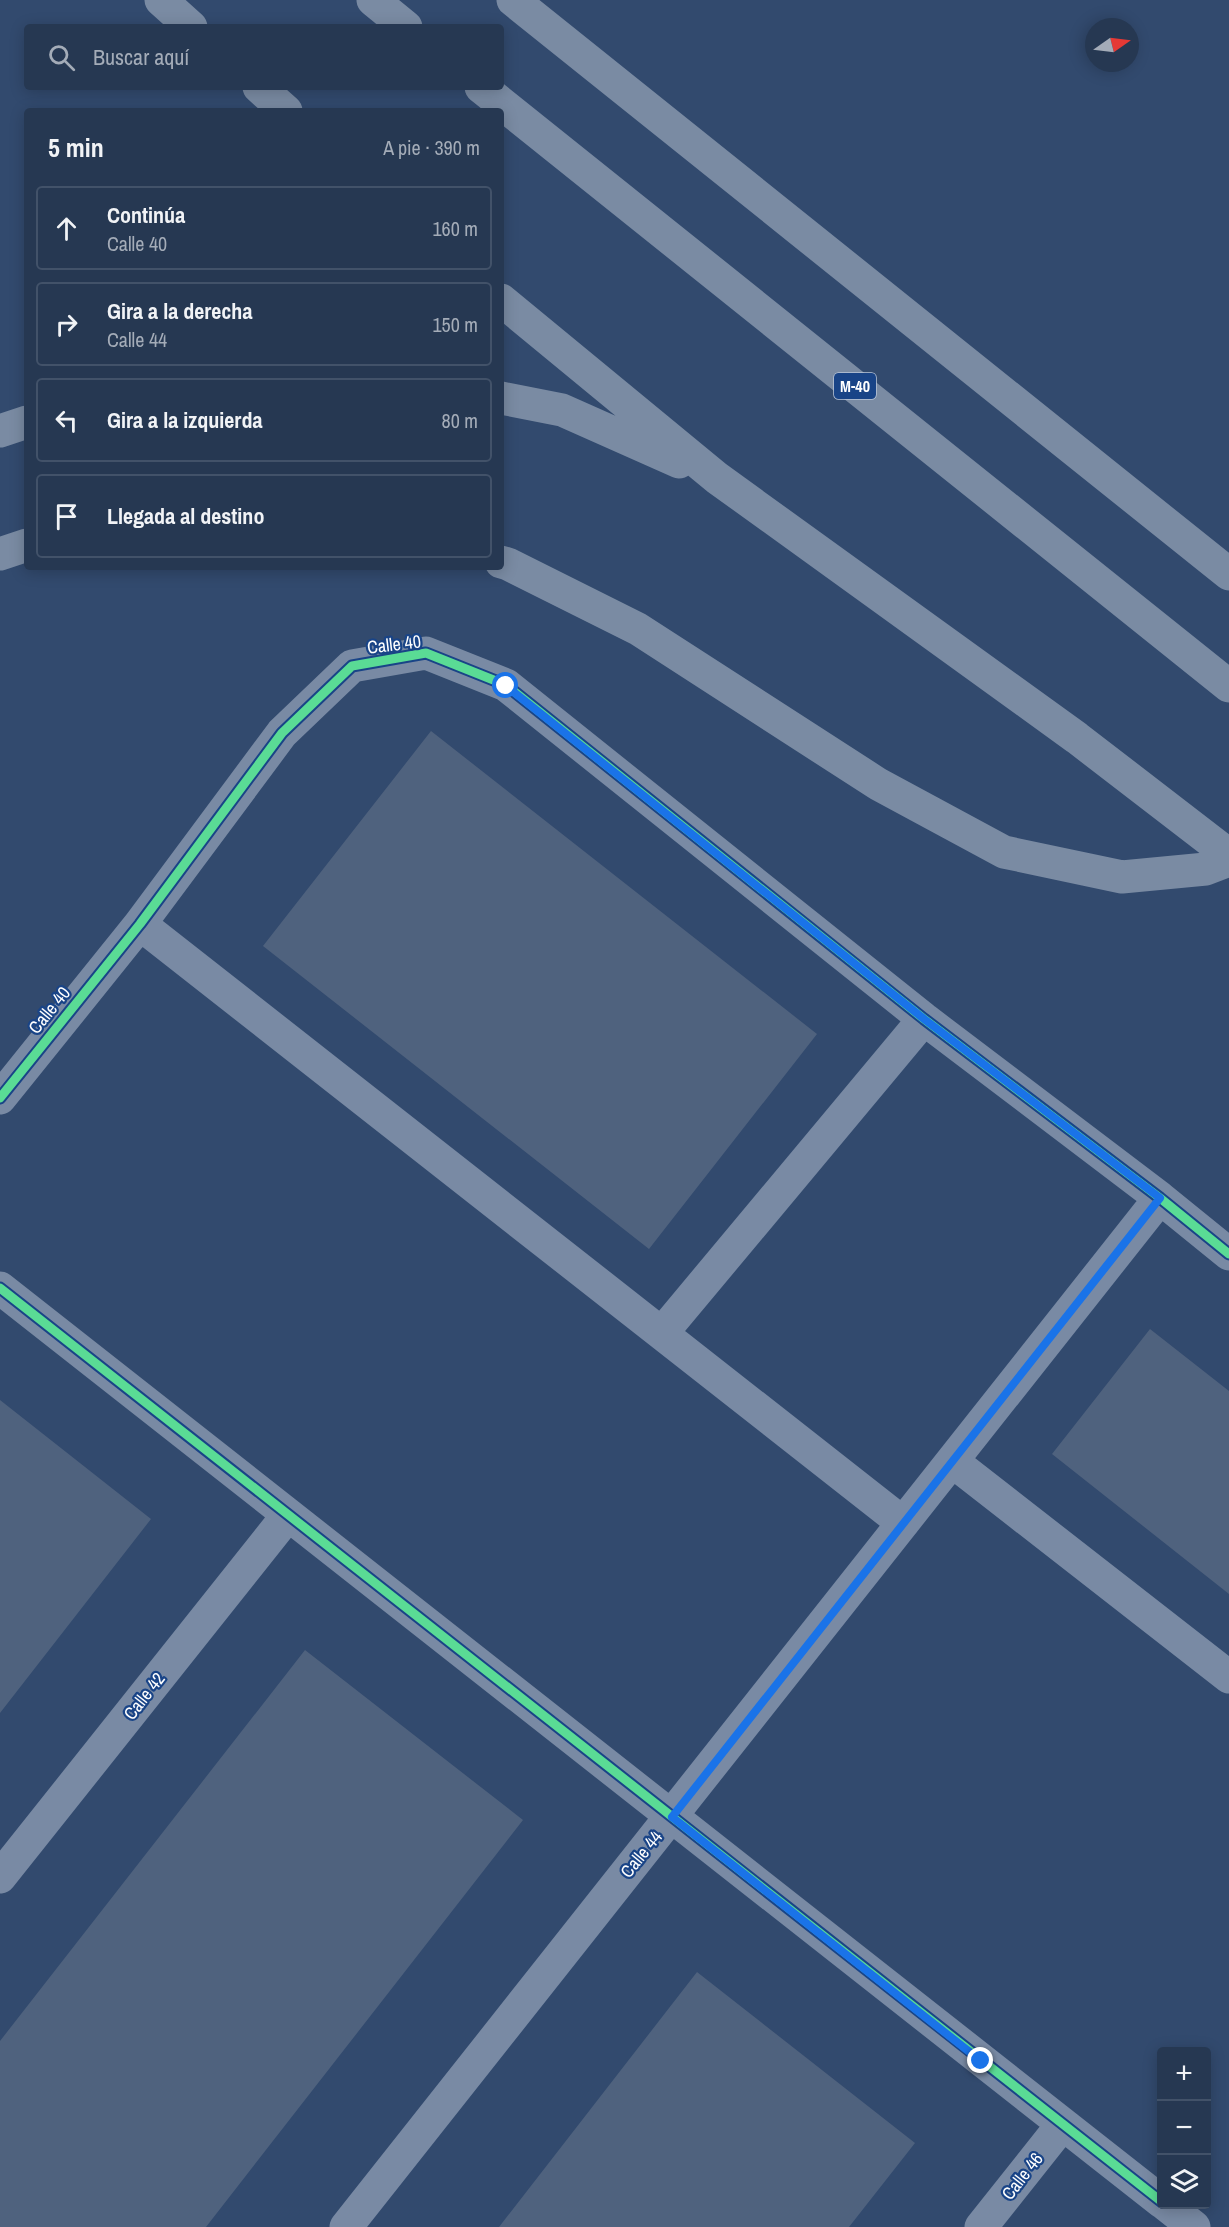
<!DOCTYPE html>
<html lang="es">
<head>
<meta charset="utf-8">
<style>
	body { margin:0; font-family:"Archivo Narrow",sans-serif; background:#32435c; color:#f1f3f6 }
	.controls { position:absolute; right:18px; bottom:18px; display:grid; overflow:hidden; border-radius:6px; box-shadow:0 3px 15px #0003 }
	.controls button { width:54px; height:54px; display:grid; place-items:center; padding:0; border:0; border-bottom:2px solid #425269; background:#263852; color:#f1f3f6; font:30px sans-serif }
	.compass { position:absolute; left:1085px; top:18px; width:54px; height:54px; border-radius:50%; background:#263852; box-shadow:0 3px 15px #0003; rotate:76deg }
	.stop { position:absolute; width:18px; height:18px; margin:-14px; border:4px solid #1a73e8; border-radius:50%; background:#fff }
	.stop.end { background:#1a73e8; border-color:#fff; box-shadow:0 2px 6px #0008 }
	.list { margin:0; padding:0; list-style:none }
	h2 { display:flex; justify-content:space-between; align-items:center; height:78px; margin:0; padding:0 24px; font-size:26px }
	h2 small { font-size:20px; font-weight:400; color:#a4acb8 }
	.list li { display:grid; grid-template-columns:39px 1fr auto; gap:18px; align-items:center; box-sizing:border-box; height:84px; margin:0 12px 12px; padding:0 12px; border:2px solid #425269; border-radius:6px }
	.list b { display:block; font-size:22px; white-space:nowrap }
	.list p { margin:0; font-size:20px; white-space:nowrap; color:#a4acb8 }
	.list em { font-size:20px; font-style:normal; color:#a4acb8 }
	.icon { flex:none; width:33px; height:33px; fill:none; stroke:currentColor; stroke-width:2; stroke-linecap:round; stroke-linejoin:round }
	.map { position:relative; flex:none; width:1229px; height:2227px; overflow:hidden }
	.search { position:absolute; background:#263852; box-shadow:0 3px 15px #0003; left:24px; top:24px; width:480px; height:66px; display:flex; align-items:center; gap:15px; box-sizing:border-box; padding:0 21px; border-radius:6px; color:#a4acb8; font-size:22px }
	.panel { position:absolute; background:#263852; box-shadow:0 3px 15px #0003; left:24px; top:108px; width:480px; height:462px; border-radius:6px }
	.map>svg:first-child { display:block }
	.building { fill:#4f627e }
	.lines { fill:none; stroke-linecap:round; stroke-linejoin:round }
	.minor { stroke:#798aa4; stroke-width:33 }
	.highway { stroke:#7a8ba3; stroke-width:33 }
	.cycleway-casing { stroke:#194487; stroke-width:13 }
	.cycleway { stroke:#5adb95; stroke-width:9 }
	.route { stroke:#1a73e8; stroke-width:8 }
	.labels { text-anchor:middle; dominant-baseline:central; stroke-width:4.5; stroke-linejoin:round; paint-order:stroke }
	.shield { fill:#194487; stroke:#bac7db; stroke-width:1.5 }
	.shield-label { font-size:16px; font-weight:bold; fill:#fff }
	.street-label { font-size:18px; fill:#fff; stroke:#194487 }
</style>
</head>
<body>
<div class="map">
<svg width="1229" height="2227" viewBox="0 0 1229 2227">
	<rect width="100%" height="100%" fill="#324a6e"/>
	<path class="building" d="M431,731l386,303 -168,215 -386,-303z
		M1150,1329l79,62v203l-177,-140z
		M0,1400l151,119 -151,194z
		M305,1650l218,170 -317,407h-206v-186z
		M697,1972l218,171 -66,84h-350z"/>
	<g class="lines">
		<path class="minor" d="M140,924l763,599
			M0,1098l140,-174 142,-191 70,-67 74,-13 80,32 418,334 236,179 69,56
			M0,1288l1162,914
			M662,1333l262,-314
			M952,1461l277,216
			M0,1877l288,-362
			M1165,2204l29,23
			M346,2227l814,-1029
			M981,2227l81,-102"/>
		<path class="highway" d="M161,0l30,27
			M373,0l33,27
			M513,0l716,574
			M259,87l27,24
			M481,87l748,599
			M501,300l216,178 360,260 152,117
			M501,398l61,12 117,52
			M0,431l27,-9
			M0,554l27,-9
			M501,562l7,2 130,65 240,155 126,68 118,25 84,-8 23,-9"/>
		<g class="cycleway-casing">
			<path id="cycleway" d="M0,1098l140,-174 142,-191 70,-67 74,-13 80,32 418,334 236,179 69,56
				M0,1288l1162,914"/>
		</g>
		<use href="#cycleway" class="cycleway"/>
	</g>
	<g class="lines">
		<path class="route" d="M506,686l418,333 236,179 -488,619 309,244"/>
	</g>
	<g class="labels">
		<rect class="shield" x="834" y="373" width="42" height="26" rx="4.5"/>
		<g class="shield-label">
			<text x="855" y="386">M-40</text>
		</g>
		<g class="street-label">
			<text transform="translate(394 644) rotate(-7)">Calle 40</text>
			<text transform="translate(49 1010) rotate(-51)">Calle 40</text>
			<text transform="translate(144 1696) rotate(-52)">Calle 42</text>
			<text transform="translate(641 1854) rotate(-51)">Calle 44</text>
			<text transform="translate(1022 2176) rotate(-52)">Calle 46</text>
		</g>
	</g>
</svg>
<div class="controls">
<button>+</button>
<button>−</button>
<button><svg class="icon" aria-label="layers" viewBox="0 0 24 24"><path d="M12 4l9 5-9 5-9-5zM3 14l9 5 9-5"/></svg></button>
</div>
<svg class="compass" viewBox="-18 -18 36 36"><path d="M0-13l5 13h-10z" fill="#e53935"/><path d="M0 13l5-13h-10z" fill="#a4acb8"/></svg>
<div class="stop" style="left:506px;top:686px"></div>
<div class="stop end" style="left:981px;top:2061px"></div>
<div class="search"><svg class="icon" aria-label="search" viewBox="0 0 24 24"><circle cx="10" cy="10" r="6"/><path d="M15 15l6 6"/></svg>Buscar aquí</div>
<section class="panel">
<h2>5 min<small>A pie · 390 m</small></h2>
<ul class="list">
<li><svg class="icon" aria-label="ahead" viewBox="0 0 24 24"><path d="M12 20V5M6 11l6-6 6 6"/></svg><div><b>Continúa</b><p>Calle 40</p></div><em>160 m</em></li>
<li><svg class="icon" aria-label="right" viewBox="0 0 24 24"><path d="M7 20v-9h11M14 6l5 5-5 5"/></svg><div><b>Gira a la derecha</b><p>Calle 44</p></div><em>150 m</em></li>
<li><svg class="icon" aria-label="left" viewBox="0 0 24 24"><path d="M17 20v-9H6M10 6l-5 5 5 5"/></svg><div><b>Gira a la izquierda</b></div><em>80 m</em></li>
<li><svg class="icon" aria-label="arrive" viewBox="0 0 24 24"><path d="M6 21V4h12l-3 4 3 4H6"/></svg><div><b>Llegada al destino</b></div></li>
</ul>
</section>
</div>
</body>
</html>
